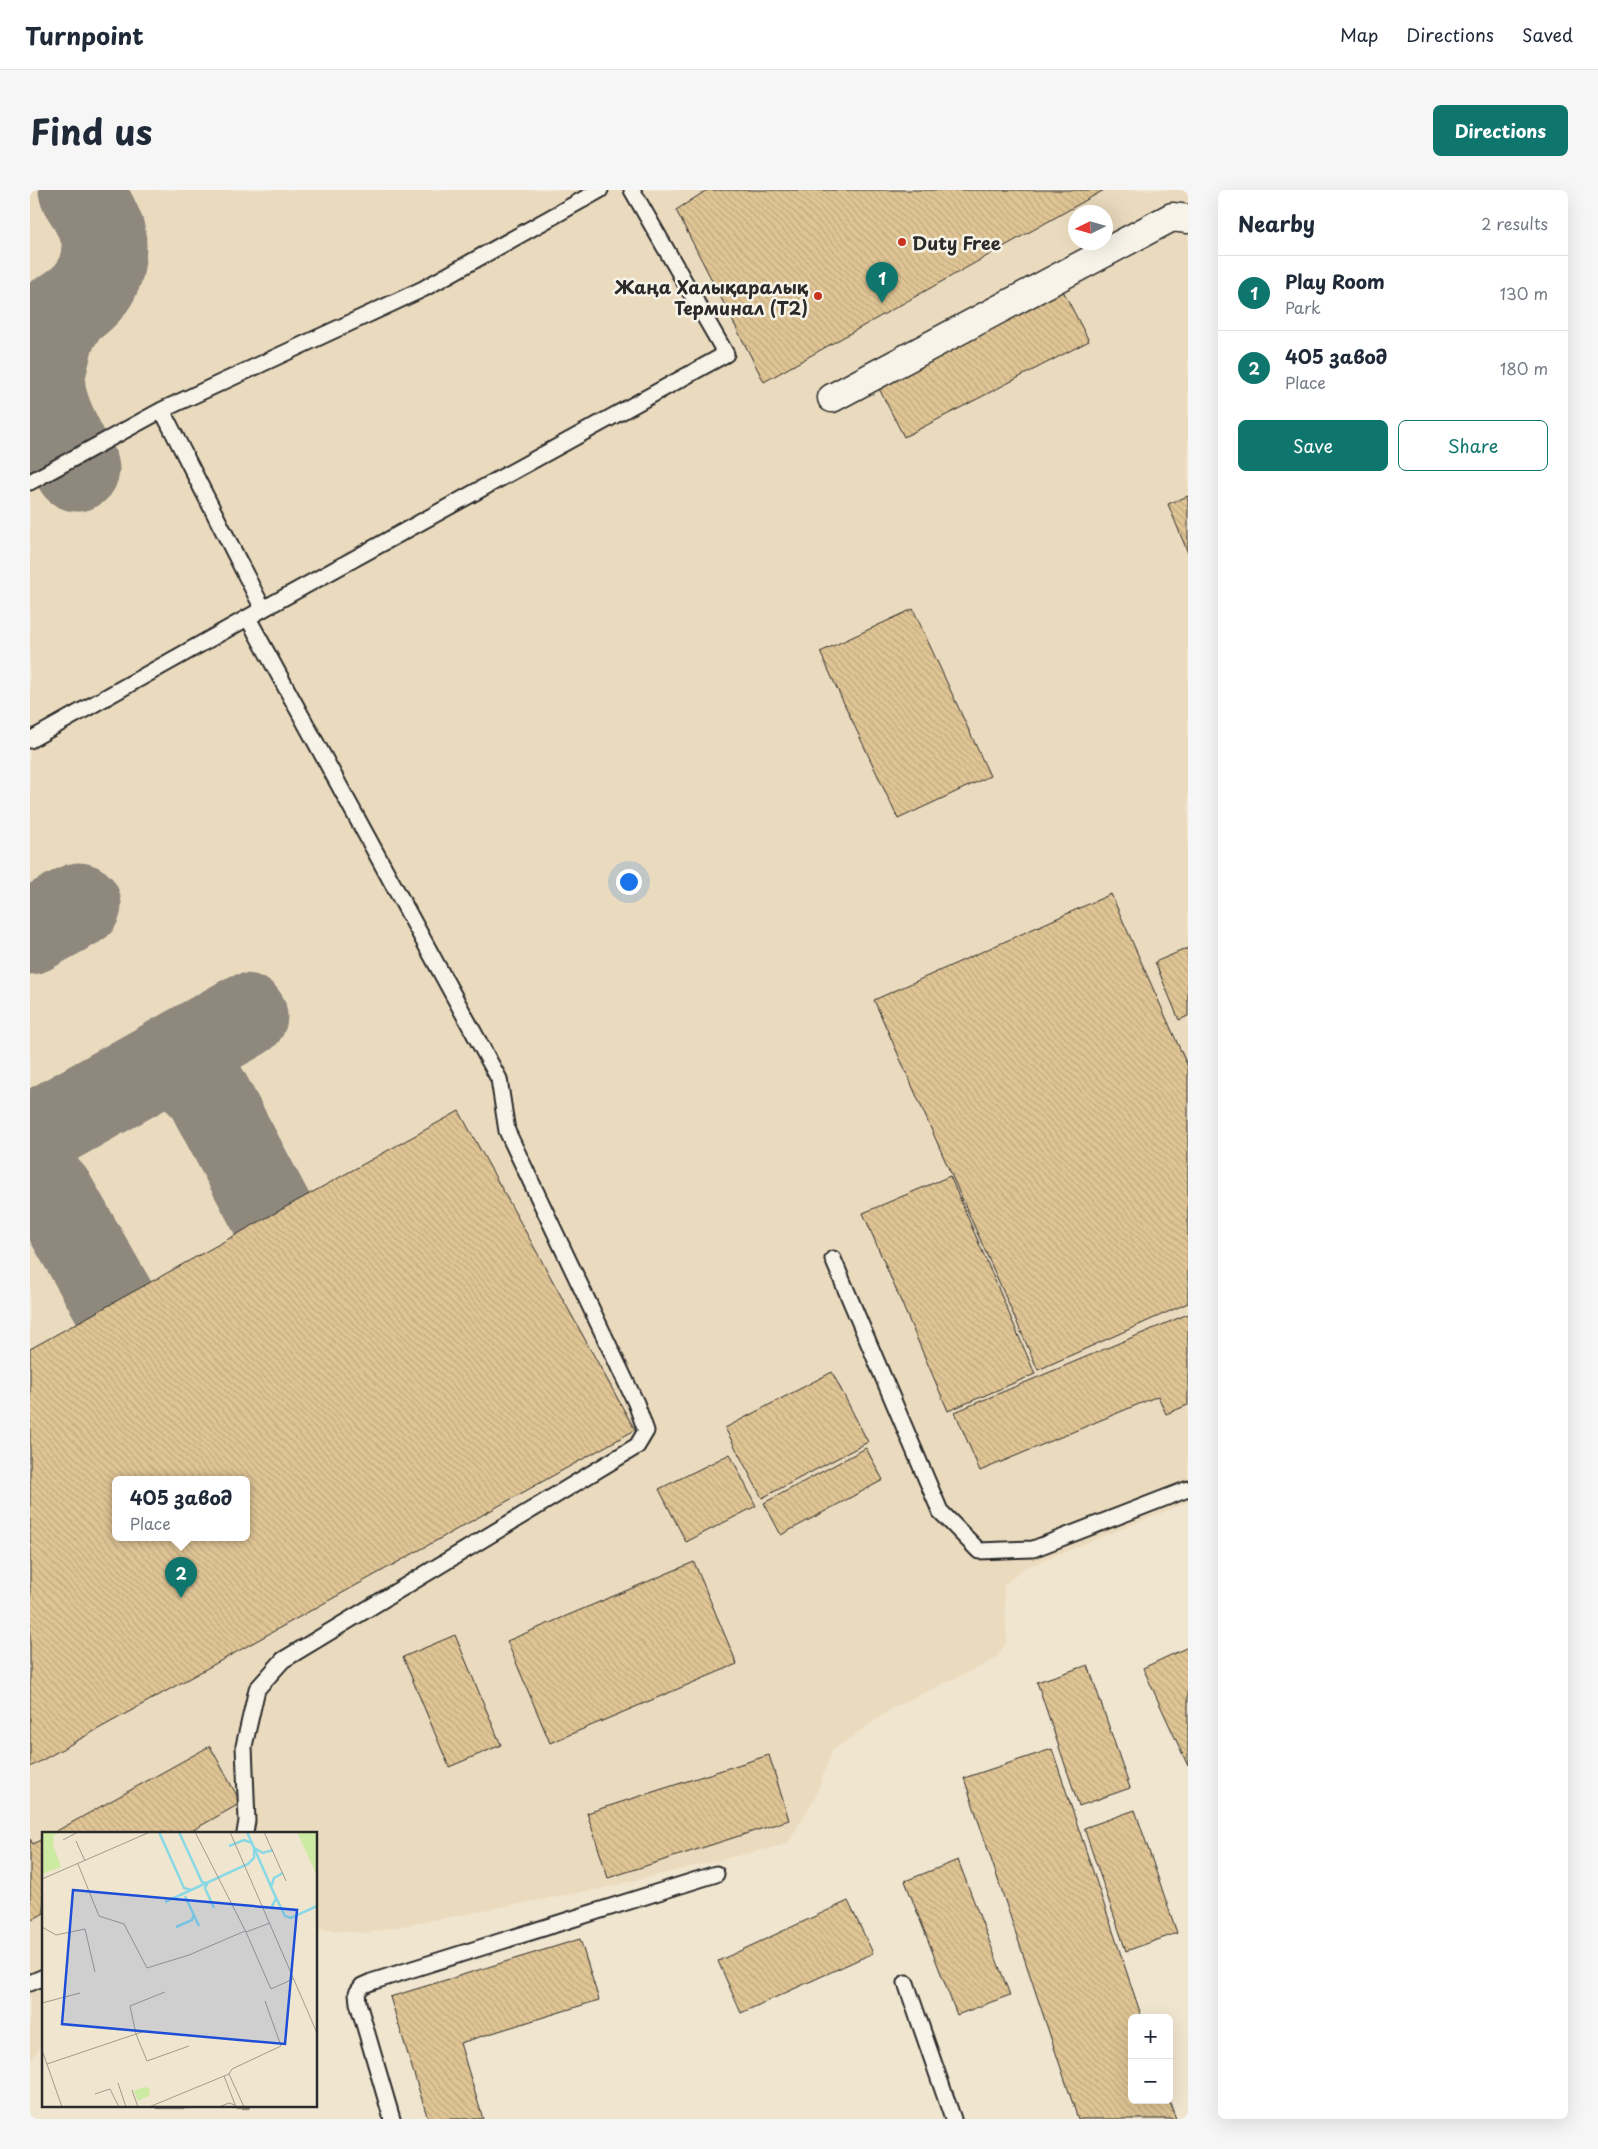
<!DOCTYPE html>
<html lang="en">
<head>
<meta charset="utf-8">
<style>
	body { margin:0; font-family:"Playpen Sans",sans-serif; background:#f6f6f7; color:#1f2937 }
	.controls { position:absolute; right:15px; bottom:15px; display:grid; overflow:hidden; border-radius:8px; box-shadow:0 5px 20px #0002 }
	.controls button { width:45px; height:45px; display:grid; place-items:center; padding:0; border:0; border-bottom:1px solid #e0e1e3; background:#fff; color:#1f2937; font:25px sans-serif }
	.compass { position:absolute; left:1038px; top:15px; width:45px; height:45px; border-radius:50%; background:#fff; box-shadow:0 5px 20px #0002; rotate:265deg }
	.you { position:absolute; left:598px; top:691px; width:18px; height:18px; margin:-12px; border:4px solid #fff; border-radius:50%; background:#1a73e8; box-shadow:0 0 0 8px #1a73e833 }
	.badge { display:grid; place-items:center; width:32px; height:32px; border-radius:50%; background:#0f766e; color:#fff; font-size:16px; font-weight:700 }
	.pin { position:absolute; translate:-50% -41px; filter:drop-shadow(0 1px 2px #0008) }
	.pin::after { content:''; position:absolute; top:26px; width:18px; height:15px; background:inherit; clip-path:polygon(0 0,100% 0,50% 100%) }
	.popup { position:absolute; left:82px; top:1286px; width:138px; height:65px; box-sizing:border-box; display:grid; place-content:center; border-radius:8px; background:#fff; filter:drop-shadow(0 1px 4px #0005); font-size:16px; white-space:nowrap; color:#747a83 }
	.popup b { font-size:19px; color:#1f2937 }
	.popup::after { content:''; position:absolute; left:50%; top:100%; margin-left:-10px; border:10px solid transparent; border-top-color:#fff }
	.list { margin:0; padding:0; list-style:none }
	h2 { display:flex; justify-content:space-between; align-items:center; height:65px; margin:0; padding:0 20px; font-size:21px }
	h2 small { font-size:16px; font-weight:400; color:#747a83 }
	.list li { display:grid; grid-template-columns:32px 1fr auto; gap:15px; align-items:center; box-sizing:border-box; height:75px; padding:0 20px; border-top:1px solid #e0e1e3 }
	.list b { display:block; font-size:19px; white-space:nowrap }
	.list p { margin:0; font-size:16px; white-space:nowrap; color:#747a83 }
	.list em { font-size:16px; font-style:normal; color:#747a83 }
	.actions { display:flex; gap:10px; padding:15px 20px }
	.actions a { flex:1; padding:11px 0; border:1px solid #0f766e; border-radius:8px; text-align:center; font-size:18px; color:#0f766e }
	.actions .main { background:#0f766e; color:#fff }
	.map { position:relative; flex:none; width:1158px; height:1929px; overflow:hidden; border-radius:8px }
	header { display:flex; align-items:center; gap:30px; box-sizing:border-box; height:70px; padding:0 25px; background:#fff; border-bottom:1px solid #e0e1e3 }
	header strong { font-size:24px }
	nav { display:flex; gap:28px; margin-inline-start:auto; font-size:18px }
	.intro { display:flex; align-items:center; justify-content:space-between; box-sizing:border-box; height:120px; padding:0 30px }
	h1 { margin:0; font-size:35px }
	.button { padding:12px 22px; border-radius:8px; background:#0f766e; color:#fff; font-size:18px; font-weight:700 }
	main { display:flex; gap:30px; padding:0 30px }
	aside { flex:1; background:#fff; border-radius:8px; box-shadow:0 5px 20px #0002 }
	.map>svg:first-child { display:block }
	.built { fill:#ebdbbe; fill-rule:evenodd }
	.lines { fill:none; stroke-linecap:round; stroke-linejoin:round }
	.taxiway { stroke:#8e887d; stroke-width:85 }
	.building { fill:url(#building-back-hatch); stroke:#2b2b2b; fill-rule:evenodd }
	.lane-casing { stroke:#2b2b2b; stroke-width:19 }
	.street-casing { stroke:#2b2b2b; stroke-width:31 }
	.lane { stroke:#f7f3e8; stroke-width:15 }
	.street { stroke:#f7f3e8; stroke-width:28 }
	.poi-dot { fill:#c8321e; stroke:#f7f3e8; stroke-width:2 }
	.labels { text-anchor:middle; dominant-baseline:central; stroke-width:5; stroke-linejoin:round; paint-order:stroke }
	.poi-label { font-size:18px; font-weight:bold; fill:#2b2b2b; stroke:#f7f3e8; text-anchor:start }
	.inset-river { fill:none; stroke:#88d9e4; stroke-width:2.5 }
	.inset-road { fill:none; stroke:#a19b8d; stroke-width:1 }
	.view { fill:#1d4ed8; fill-opacity:0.15; stroke:#1d4ed8; stroke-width:2.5 }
	.inset-edge { fill:none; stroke:#2b2b2b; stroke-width:2.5 }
</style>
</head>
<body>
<header>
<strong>Turnpoint</strong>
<nav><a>Map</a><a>Directions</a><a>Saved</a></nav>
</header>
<div class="intro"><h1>Find us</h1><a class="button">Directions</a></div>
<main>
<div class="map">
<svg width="1158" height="1929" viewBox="0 0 1158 1929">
	<defs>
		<pattern id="building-back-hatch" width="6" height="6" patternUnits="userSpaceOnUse" patternTransform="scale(1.25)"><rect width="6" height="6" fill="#e0c595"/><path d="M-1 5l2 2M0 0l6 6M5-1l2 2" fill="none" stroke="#c0a981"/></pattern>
	</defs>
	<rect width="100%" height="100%" fill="#f0e5cf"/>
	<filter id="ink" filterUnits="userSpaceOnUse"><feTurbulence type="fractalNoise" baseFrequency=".02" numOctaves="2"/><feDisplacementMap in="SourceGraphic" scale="10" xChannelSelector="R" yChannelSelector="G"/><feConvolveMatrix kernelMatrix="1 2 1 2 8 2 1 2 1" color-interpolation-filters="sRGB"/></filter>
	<g filter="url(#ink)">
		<path class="built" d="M0,0h1158v1312l-168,68 -16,16 3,56 -13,18 -100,47 -62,44 -17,47 -28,46 -188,45 -234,44 -49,-4v-96h-272v208l-14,21zM1046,22h30v30h-30zM86,1289h130v58h-130z"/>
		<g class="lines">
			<path class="taxiway" d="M42,116c-14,15 -20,27 -24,47 -3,11 -6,23 -5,34 2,26 21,59 34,82
				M0,141c31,-18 69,-33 73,-73 1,-9 2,-18 -1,-27 -5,-14 -14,-28 -21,-41
				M0,742l49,-27
				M117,881c24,-11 45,1 60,21l65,122
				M0,947l215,-121
				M0,979l22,25 62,108"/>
		</g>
		<path class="building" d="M677,0h397l-340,192 -88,-172z
			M1030,95l29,56 -185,96 -29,-56z
			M1158,306v57l-20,-49z
			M883,419l77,167 -92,43 -78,-167z
			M1081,704l77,173v236l-150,67 -164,-370z
			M1158,758v68l-9,4 -24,-58z
			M429,921l176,319 -605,337v-418zM86,1289h130v58h-130z
			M920,986l85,198 -87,37 -85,-198z
			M1158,1124v91l-22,9 -8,-18 -178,75 -25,-59z
			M802,1182l36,70 -106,56 -37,-70z
			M836,1258l17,32 -102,55 -17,-32z
			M700,1264l26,52 -70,36 -27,-53z
			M664,1372l43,102 -187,79 -43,-102z
			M425,1445l46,110 -52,22 -46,-110z
			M1158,1457v119l-45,-98z
			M1058,1475l42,123 -51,18 -42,-124z
			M180,1556l31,57 -53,30h-135z
			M1022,1559l90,269h-10v82h37l7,19h-98l-114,-341z
			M739,1565l20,65 -181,58 -21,-65z
			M1105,1620l42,123 -51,18 -42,-123z
			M14,1648v75l-14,8v-82l3,5z
			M928,1670l52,135 -53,20 -52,-134z
			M818,1711l25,52 -132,60 -23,-52z
			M550,1749l19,61 -139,43 23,76h-55l-38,-122z
			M127,1915h92v3h-92z"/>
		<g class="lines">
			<g class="lane-casing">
				<path id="lane" d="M0,292l132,-72 261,-121 177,-99
					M233,419l463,-255 -94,-164
					M0,550l233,-131 -101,-199
					M803,1069l107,252 39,40 54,-2 155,-60
					M215,1643l2,-12 -3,-75 13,-57 26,-29 354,-214 9,-15 -10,-28 -129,-272 -8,-52 -251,-461
					M0,1793l14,-6
					M876,1793l47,136
					M362,1929l-34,-116 -1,-10 5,-7 9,-4 345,-108"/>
			</g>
			<g class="street-casing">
				<path id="street" d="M802,208l340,-181 16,2"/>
			</g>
			<use href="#lane" class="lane"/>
			<use href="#street" class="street"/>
		</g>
	</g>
	<g class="poi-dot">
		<circle cx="872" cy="52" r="5"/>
		<circle cx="788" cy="106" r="5"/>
	</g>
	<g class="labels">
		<g class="poi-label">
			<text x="882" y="52">Duty Free</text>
			<text x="778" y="96" text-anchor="end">Жаңа Халықаралық<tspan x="778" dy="21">Терминал (Т2)</tspan></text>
		</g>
	</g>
	<g transform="translate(12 1642)">
		<rect width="275" height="275" fill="#f0e5cf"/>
		<path d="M255,0h20v44z" fill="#cdeaa2"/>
		<path d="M0,0h19l-7,3 -1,9 8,23 -19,7zM102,255l5,1 1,7 -12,6 -4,-10z" fill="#cdeaa2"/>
		<path class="inset-river" d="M117,0l25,56 7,2M137,0l23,50 4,1M205,0l29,66 -5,11M187,14l15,-6 8,3M241,41l-9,5 -3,9 14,29 6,2 26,-12M166,50l-3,6 9,20M143,64l14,30M123,70l83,-38 6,-6v-10l9,5 10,-3M134,95l16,-7 2,-6"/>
		<path class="inset-road" d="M153,0l51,100 24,-9M188,0l87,201M222,0l22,49M21,8l15,-8M34,9l9,20M36,32l21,52 25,8 23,44 42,-13 56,-24M0,47l108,-47M0,95l14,8 29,-6 10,43M204,100l25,57 22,-10M123,160l-35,14 6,28 11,27 42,-15M0,171l38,-10M0,218l20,57M5,232l95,-32M187,242l15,33M182,244l12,31M76,251l8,24M90,258l6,17M53,262l15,-5 9,18M107,275l80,-33 3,-5 49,-23 -16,-45M177,275l10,-4 6,2"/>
		<path class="view" d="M31,58l224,20 -12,134 -223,-20z"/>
		<rect width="275" height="275" class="inset-edge"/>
	</g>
</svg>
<div class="controls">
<button>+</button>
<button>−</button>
</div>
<svg class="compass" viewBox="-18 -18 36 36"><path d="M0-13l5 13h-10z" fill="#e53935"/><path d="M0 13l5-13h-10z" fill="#747a83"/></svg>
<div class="you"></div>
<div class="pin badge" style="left:852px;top:113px">1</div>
<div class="pin badge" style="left:151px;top:1408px">2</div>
<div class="popup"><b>405 завод</b>Place</div>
</div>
<aside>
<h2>Nearby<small>2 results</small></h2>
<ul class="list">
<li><span class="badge">1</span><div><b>Play Room</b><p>Park</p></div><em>130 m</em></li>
<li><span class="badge">2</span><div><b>405 завод</b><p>Place</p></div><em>180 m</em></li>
</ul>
<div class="actions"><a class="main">Save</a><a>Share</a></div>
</aside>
</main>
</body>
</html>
